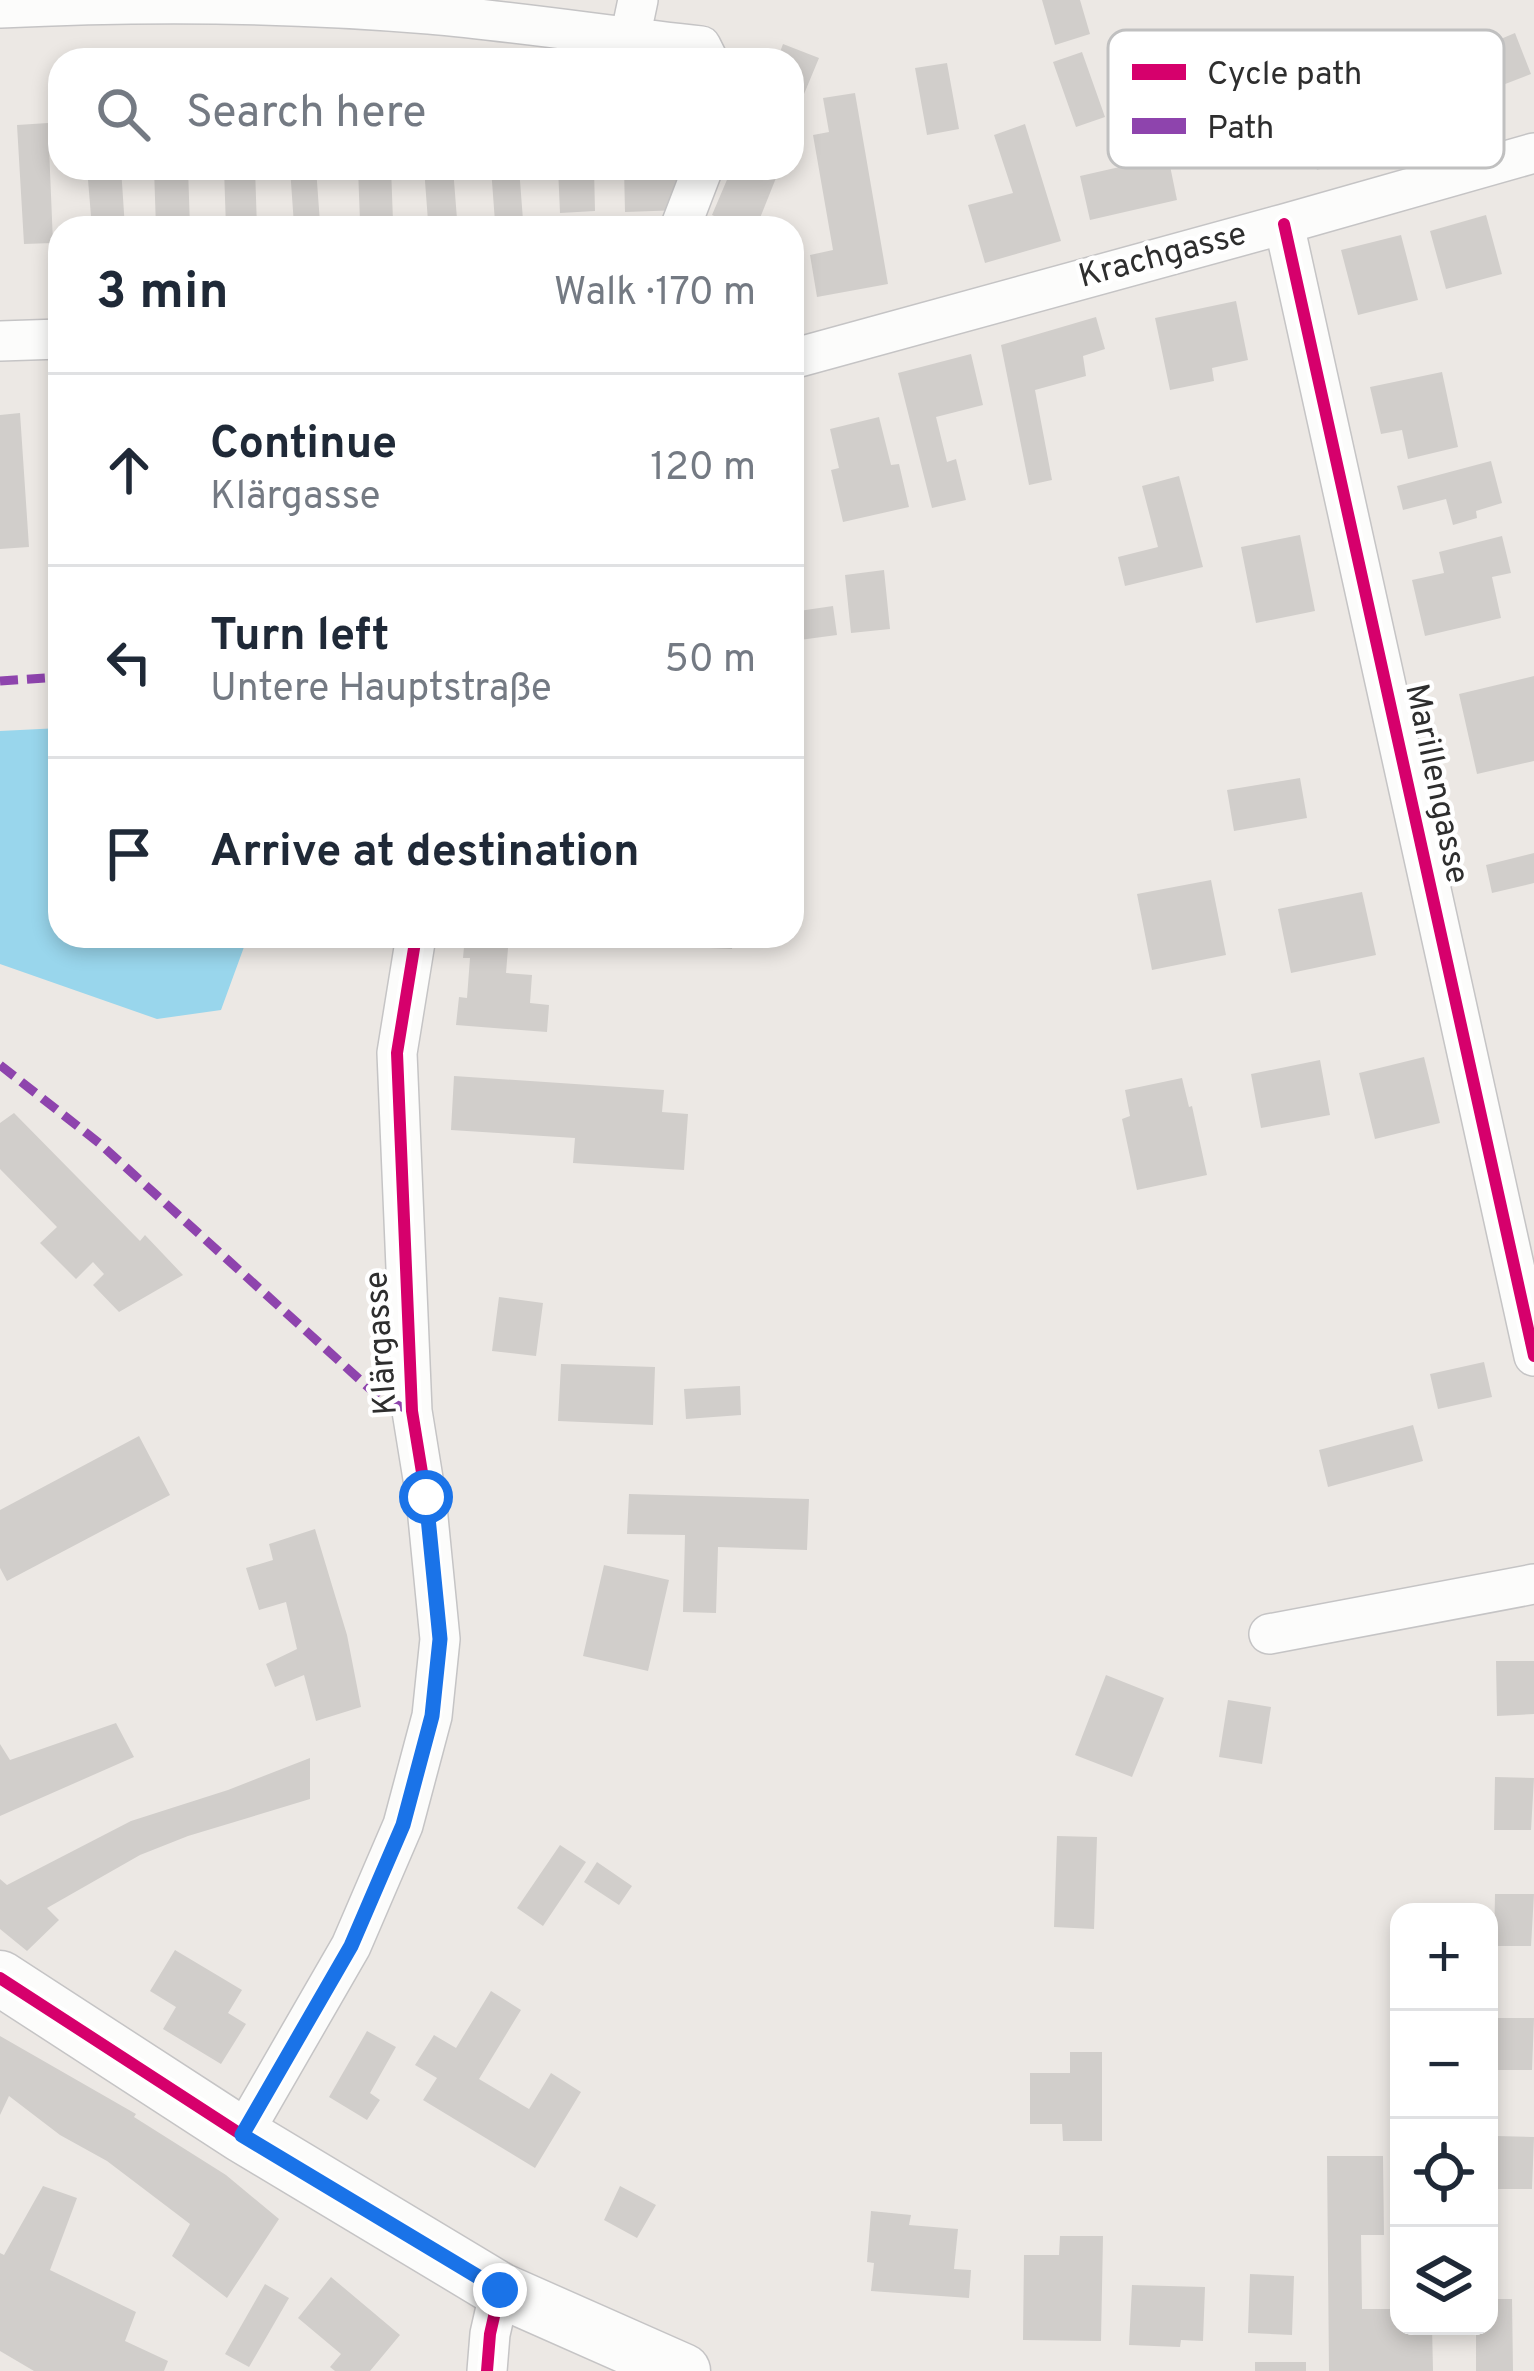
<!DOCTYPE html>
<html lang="en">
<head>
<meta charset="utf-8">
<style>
	body { margin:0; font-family:Overpass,sans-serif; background:#f2f2f3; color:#1f2937 }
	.controls { position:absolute; right:36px; bottom:36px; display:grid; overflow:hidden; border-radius:24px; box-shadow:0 6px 18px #0003 }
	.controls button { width:108px; height:108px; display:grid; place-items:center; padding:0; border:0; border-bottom:3px solid #e0e1e3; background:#fff; color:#1f2937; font:60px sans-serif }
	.stop { position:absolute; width:36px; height:36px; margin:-27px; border:9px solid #1a73e8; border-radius:50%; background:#fff }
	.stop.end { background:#1a73e8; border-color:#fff; box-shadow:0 3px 12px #0008 }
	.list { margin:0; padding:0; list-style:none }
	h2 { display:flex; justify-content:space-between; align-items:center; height:156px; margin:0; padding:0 48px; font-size:51px }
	h2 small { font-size:39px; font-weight:400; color:#747a83 }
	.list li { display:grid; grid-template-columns:78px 1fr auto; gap:36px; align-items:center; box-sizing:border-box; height:192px; padding:0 48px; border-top:3px solid #e0e1e3 }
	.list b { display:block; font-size:45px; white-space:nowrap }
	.list p { margin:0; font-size:39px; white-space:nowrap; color:#747a83 }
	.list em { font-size:39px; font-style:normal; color:#747a83 }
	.icon { flex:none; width:66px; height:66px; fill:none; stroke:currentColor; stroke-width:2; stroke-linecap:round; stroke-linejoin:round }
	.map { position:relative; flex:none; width:1534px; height:2371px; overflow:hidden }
	.search { position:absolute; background:#fff; box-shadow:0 6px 18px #0003; left:48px; top:48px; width:756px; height:132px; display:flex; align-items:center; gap:30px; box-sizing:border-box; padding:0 42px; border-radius:36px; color:#747a83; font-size:45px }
	.panel { position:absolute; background:#fff; box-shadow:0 6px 18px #0003; left:48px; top:216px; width:756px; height:732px; border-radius:36px }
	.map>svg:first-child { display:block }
	.water { fill:#99d6ec }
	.building { fill:#d1cecb }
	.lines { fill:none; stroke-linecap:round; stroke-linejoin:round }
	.street-casing { stroke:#c5c4c5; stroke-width:42 }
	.secondary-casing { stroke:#c5c4c5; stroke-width:57 }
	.street { stroke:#fcfcfb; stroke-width:39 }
	.secondary { stroke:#fcfcfb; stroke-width:54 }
	.quiet { stroke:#8e44ad; stroke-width:9; stroke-dasharray:18 9; stroke-linecap:butt }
	.cycleway-casing { stroke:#fff; stroke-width:20 }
	.cycleway { stroke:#d6006c; stroke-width:12 }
	.route { stroke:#1a73e8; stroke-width:15 }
	.labels { text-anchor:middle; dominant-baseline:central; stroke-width:9; stroke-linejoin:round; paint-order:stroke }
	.street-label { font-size:33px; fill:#2e2e2e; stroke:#fff }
	.key { fill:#fff; stroke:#c0c0c0; stroke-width:3 }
	.key-label { font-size:33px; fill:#2e2e2e }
</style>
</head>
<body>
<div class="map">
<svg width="1534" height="2371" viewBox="0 0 1534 2371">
	<rect width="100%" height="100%" fill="#ece8e4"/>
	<path class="water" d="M60,728v208h188l-27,74 -64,9 -157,-55v-233z"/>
	<path class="building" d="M1042,0h38l10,34 -35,11z
		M1515,33l16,41 -31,12 -16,-40z
		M1311,35l29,99 70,-21 -12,-49 49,-12 19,72 -149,46 -37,-125z
		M783,44l36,14 -27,65v-63h-15z
		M1082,52l23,65 -29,10 -23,-65z
		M947,63l12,66 -32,6 -12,-67z
		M855,93l33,191 -71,13 -7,-42 23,-5 -20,-115 16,-3 -6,-34z
		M48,123l5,120 -29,1 -7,-119z
		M1025,124l36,117 -76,22 -17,-58 45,-12 -19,-58z
		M1168,156l9,44 -87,20 -10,-44z
		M87,168h34l4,60h-33z
		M154,168h34l2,60h-34z
		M224,168h31l2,60h-31z
		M290,168h26l4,55 -26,2z
		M358,168h33l2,53 -33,1z
		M424,168h29l4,51 -29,2z
		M491,168h28l4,52 -28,2z
		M558,168h36l1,43 -35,2z
		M624,168h31l1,12 24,-1 2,31 -57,2z
		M732,168h48l-24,60h-32l2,-7 -14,-6z
		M1486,215l16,59 -56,15 -16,-58z
		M1401,235l17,65 -60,15 -17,-65z
		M1236,301l12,59 -36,8 2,13 -44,9 -15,-72z
		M1096,317l9,32 -22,7 3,20 -51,14 17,90 -23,5 -28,-140z
		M971,354l12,51 -47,12 11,45 9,-3 10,41 -34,8 -34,-135z
		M1442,372l16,75 -50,12 -6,-29 -21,4 -11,-47z
		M20,413l9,134 -29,2v-134z
		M879,417l12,48 8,-1 10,43 -66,15 -12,-52 8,-2 -9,-39z
		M1491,461l11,42 -26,8 1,7 -24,7 -7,-26 -43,11 -6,-24z
		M1179,476l24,91 -78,19 -7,-29 40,-10 -16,-61z
		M1300,535l15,76 -59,12 -15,-76z
		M1502,536l9,37 -19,4 9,41 -76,18 -13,-56 32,-7 -5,-21z
		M884,570l6,59 -39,4 -6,-58z
		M833,606l4,29 -45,6v-29z
		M48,614l12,1v36h-12z
		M1534,676v85l-57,13 -18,-80z
		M1300,778l7,40 -73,13 -7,-41z
		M1534,853v30l-42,10 -6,-28z
		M1211,880l15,75 -74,15 -15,-76z
		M1362,892l14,63 -85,18 -13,-64z
		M465,936h44l-3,37 26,2 -2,28 19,2 -2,27 -91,-7 3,-28 8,1 3,-40h-7z
		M687,936h46l-1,13 -45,-2z
		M1424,1057l16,66 -65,16 -16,-66z
		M1320,1060l10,55 -69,13 -10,-54z
		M454,1076l210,14 -2,22 26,2 -4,56 -111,-7 2,-25 -124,-8z
		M1182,1078l7,29 3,-1 15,69 -70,15 -15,-71 8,-3 -5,-26z
		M14,1113l126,128 5,-6 38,40 -64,37 -26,-27 11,-11 -11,-12 -17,17 -36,-36 17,-16 -57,-58v-46z
		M499,1297l44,6 -7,53 -44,-5z
		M1484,1362l8,35 -54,12 -8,-35z
		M561,1364l94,3 -2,58 -95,-4z
		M740,1386l1,29 -55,4 -2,-30z
		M1413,1425l10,36 -95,26 -9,-37z
		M139,1436l31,59 -163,86 -7,-13v-58z
		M629,1494l180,5 -2,51 -89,-3 -2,66 -33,-1 2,-77 -58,-1z
		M315,1529l32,106 14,72 -45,14 -12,-46 -29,12 -9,-23 31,-15 -11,-47 -27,8 -13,-42 27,-8 -4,-16z
		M604,1565l65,15 -21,91 -65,-15z
		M1496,1661h38v53l-37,2z
		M1106,1675l58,23 -32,79 -57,-22z
		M1228,1700l43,7 -9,57 -43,-7z
		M116,1723l18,34 -134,59v-72l10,16z
		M310,1758v41l-122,37 -48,19 -93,53 12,12 -32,31 -27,-22v-50l7,6 124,-64 97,-31z
		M1495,1777l39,1 -3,52h-37z
		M1057,1836l40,1 -3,92 -40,-2z
		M560,1845l26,17 -43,64 -26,-18z
		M597,1862l35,24 -13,19 -35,-23z
		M1495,1894h39l-3,52h-37z
		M175,1950l67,40 -14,23 18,11 -25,40 -58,-35 13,-22 -26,-16z
		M491,1991l30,19 -42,69 50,30 22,-36 30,19 -46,76 -112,-68 14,-22 -22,-13 19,-30 22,13z
		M1496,2018h38l-2,52h-37z
		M367,2031l29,16 -26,46 10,7 -13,20 -38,-23z
		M0,2036l136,78 -2,3 92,58 53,44 -52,79 -55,-42 18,-32 -83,-63 -47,-26 -51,-39 -9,19z
		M1070,2052h32v89h-39l-1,-17h-32v-51h40z
		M1496,2136l38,1 -2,52h-37z
		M1327,2156h56l1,79h-23l1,74h37v17h33l1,45h-104z
		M43,2186l34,12 -27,72 86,42 -11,29 43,20 -4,10h-130l-34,-20v-98l4,2z
		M620,2186l36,19 -19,33 -33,-18z
		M871,2211l40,4 -2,10 49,4 -4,40 17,1 -2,28 -98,-7 3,-28 -7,-1z
		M1060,2236h43l-2,105 -78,-1 1,-85h35z
		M1250,2274l44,2 -2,59 -44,-2z
		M331,2277l69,58 -30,36h-35l-5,-4 11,-13 -43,-36z
		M265,2284l24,14 -40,69 -24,-13z
		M1132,2285l73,2 -2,54 -22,-1 -1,7 -51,-2z
		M1489,2299h23l1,72h-37v-45h13z
		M1255,2362h51v9h-51z"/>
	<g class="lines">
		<g class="street-casing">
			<path id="street" d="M0,8c143,-7 286,-6 429,6 90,8 181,22 272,32l7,14
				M630,38l8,-38
				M1284,224l250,1132
				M680,228l23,-60
				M0,341l60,-2
				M792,359l492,-135 250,-71
				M1269,1634l265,-50
				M242,2135l109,-189 52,-121 29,-109 8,-77 -14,-142 -14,-86 -15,-358 19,-117
				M487,2371l3,-37 10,-44"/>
		</g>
		<g class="secondary-casing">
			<path id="secondary" d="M0,1978l242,157 258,155 183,81"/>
		</g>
		<use href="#street" class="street"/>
		<use href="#secondary" class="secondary"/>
		<path class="quiet" d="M0,681l60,-4
			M0,1065l99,78 281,255 32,13"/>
		<g class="cycleway-casing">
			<path id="cycleway" d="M1284,224l250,1132
				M0,1978l242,157 258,155 -10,44 -3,37
				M242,2135l109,-189 52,-121 29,-109 8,-77 -14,-142 -14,-86 -15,-358 19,-117"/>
		</g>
		<use href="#cycleway" class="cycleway"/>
	</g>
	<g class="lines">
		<path class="route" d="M426,1497l14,142 -8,77 -29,109 -52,121 -109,189 258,155"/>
	</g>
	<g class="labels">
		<g class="street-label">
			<text transform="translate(1163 257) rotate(-15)">Krachgasse</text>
			<text transform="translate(1435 784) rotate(78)">Marillengasse</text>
			<text transform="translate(383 1343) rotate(-94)">Klärgasse</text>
		</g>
	</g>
	<rect x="1108" y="30" width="396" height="138" rx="18" class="key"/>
	<rect x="1132" y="64" width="54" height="16" fill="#d6006c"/>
	<rect x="1132" y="118" width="54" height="16" fill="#8e44ad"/>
	<g class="key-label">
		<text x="1207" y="84">Cycle path</text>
		<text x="1207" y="138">Path</text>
	</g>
</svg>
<div class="controls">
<button>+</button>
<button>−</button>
<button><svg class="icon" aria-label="locate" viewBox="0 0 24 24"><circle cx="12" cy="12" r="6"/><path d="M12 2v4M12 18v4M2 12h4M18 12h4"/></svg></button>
<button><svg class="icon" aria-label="layers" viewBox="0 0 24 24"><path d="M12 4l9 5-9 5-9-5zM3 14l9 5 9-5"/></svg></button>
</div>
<div class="stop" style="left:426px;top:1497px"></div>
<div class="stop end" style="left:500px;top:2290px"></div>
<div class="search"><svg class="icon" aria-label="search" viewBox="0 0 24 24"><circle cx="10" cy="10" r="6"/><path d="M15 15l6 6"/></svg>Search here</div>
<section class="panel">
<h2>3 min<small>Walk · 170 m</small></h2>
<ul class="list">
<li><svg class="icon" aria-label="ahead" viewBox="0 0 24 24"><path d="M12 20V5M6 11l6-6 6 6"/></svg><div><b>Continue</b><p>Klärgasse</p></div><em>120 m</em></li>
<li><svg class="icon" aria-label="left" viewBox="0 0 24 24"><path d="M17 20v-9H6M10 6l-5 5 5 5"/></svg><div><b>Turn left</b><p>Untere Hauptstraße</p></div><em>50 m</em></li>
<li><svg class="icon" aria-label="arrive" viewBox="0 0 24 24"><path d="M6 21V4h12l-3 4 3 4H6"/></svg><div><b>Arrive at destination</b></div></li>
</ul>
</section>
</div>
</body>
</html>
